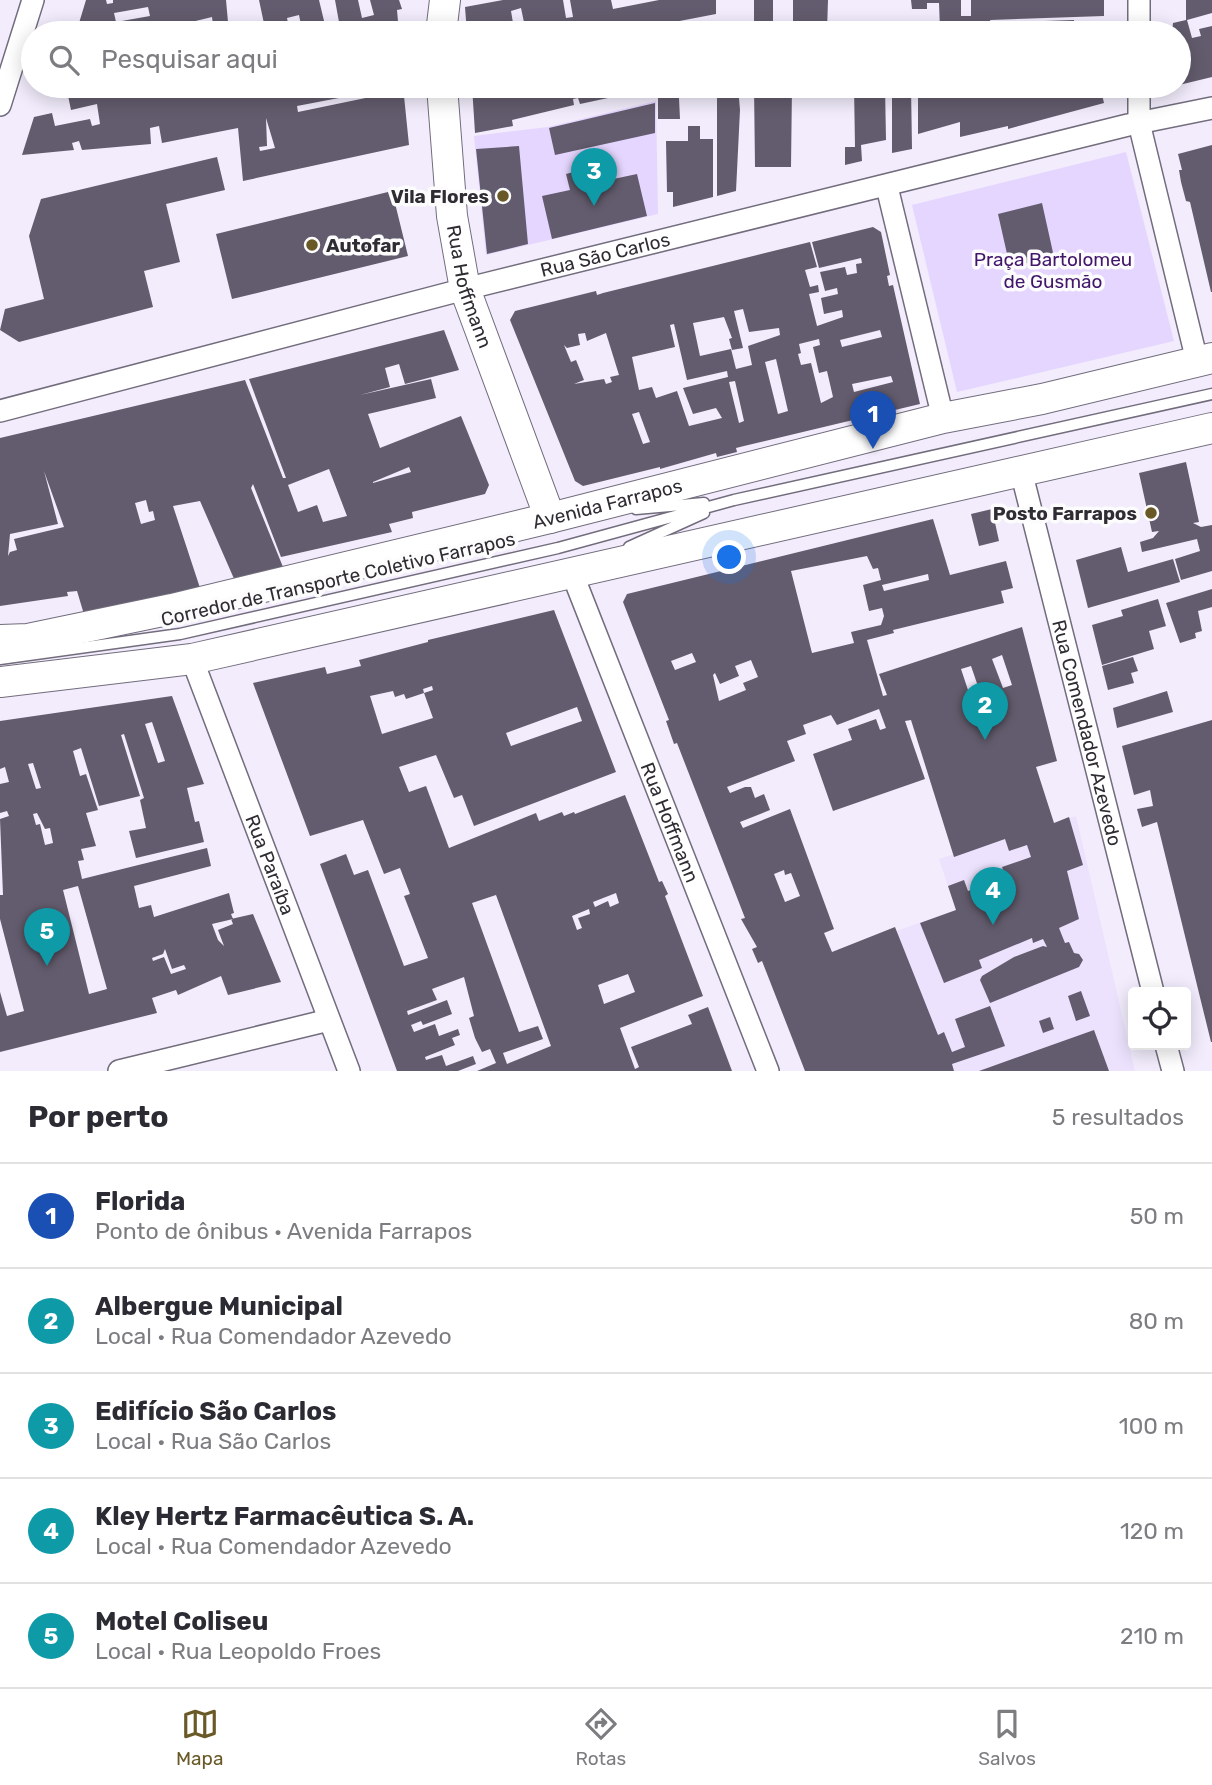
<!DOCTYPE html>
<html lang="pt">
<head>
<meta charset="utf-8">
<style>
	body { margin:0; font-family:Rubik,sans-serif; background:#f2f2f3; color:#2b2b33 }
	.controls { position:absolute; right:21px; bottom:21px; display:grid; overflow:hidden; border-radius:7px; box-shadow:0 4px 18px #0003 }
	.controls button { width:63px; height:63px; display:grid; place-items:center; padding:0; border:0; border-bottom:2px solid #e1e1e2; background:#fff; color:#2b2b33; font:35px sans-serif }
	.you { position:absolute; left:730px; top:558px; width:24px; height:24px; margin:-18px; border:5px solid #fff; border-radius:50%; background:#1a73e8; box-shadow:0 0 0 10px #1a73e833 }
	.badge { display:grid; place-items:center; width:46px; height:46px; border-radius:50%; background:#685926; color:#fff; font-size:23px; font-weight:700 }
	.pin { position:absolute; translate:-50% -58px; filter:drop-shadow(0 2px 4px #0008) }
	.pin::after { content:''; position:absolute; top:37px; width:24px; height:21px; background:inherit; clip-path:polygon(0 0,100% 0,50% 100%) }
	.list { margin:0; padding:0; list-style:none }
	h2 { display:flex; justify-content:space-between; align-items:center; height:91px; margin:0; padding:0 28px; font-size:30px }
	h2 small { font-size:23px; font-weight:400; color:#7c7c81 }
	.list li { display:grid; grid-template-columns:46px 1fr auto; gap:21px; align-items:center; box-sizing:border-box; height:105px; padding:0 28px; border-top:2px solid #e1e1e2 }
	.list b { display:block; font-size:26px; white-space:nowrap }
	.list p { margin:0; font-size:23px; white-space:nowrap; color:#7c7c81 }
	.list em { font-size:23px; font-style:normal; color:#7c7c81 }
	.icon { flex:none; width:38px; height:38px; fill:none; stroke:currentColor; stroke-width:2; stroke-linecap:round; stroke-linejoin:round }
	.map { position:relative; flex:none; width:1212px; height:1071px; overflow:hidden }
	.search { position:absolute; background:#fff; box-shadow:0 4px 18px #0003; left:21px; right:21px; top:21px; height:77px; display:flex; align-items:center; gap:18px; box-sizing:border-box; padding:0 24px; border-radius:38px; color:#7c7c81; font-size:26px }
	.sheet { height:616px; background:#fff }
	nav { display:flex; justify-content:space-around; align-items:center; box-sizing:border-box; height:98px; border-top:2px solid #e1e1e2; background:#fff; font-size:19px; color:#7c7c81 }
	nav a { display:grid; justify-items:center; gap:4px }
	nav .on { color:#685926 }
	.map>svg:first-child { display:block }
	.built { fill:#ece2fd }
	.green { fill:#e5d6ff }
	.building { fill:#635c6e; fill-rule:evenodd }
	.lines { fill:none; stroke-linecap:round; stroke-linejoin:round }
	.lane-casing { stroke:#726c7d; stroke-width:13 }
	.street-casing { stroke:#726c7d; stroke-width:24 }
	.secondary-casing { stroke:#726c7d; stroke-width:32 }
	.lane { stroke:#fff; stroke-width:10 }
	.street { stroke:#fff; stroke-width:21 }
	.secondary { stroke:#fff; stroke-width:30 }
	.poi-dot { fill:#685926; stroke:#fcfcfc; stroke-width:2.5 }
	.labels { text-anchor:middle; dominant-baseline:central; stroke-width:7; stroke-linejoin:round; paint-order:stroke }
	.poi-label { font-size:19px; font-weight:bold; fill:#2f2c33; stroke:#fcfcfc; text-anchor:end }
	.street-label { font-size:19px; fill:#2f2c33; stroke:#fcfcfc }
	.park-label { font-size:19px; fill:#42166b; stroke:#fcfcfc }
</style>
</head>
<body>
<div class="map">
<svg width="1212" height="1071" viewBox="0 0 1212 1071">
	<rect width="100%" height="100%" fill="#f2ecfc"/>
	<path class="built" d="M1076,816l59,255h-330l-37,-95 188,-66 -17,-51z"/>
	<path class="green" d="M656,101l2,113 -172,41 -12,-119 74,-9z
		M1126,152l48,189 -217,51 -45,-187z"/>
	<path class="building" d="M86,0h20l1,4 6,-1v-3h113l3,33h-46l30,-8 -1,-8 -37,9 2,7h-101zM148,7l2,9 -34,6 -2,-9z
		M259,0h60l6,25 14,-3 -4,-22h23l4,18 12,-3 -4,-15h29l3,9 -5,1 2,23h-72l-2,-8 -20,5 1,3h-12l8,-3 -3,-15 -12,3 3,15h-24z
		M503,0h60l3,18 7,-1 -3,-17h41l2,9 46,-9h57v14l-99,19h-150l-2,-26zM521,8l4,19 -11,2 -3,-18z
		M754,0h19v33h-19z
		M793,0h35l-1,31 -13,1v-7l-21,1z
		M911,0h50v16h10v-16h133v16l-114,4 1,3 83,-3v4l18,-1 -1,10h-166v-4h15l-1,-26h-12v6h-15z
		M1186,0h26v13l-25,7 5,18 9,-2 -2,-7 13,-3v51l-33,8v-52h-7l1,-10 13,-3z
		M66,86h297l2,7 -68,13 1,6 82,-17 -2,-9h25l6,59 -166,36 -5,-53 -76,15 -3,-17 -9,2 1,16 -69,6 -3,-9 -7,2 2,7 -52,5 12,-38 18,-4 3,13 35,-7 2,7 8,-2 -3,-20 -26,6zM266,118l9,30 -15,3 -1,-4 8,-1z
		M472,86h165v1l-16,3 1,5 -42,9 -2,-6 -5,1 1,6 -62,15 1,6 -38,7z
		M717,86h21l2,24 -4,81 -19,5z
		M754,86h38l-1,81h-36z
		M854,86h31l1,54 -25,5 1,16 -17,4v-18h10z
		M897,86h14l1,63 -20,4v-58h5z
		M918,86h22v10l7,1v-11h56l1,4 17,-4h79l4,17 -96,26v-3l-48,11v-15l-42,12z
		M688,89v9h-9l1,21h-22v-23z
		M655,103v30l-100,22 -6,-27z
		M688,126h12v13h13v58l-40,10v-15h-6l-1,-51h22z
		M1212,145v147h-1l-21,-90 -4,-1 -5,-19 -2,-12h3l-4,-16z
		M519,146l9,98 -41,10 -11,-105z
		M217,157l8,33 -59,14 14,58 -36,9 9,36 -134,35 -19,-12 5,-21 39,-10 -15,-63 12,-37z
		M600,165l4,16 33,-7 10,42 -95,23 -10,-43 28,-6 -4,-16z
		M392,191l16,65 -176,43 -16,-65z
		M1042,203l12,54 -44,10 -12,-53z
		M873,227l8,5 9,43 -3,1 2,10 4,-1 27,119 -176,42 -8,2 1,4 -20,5 -1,-4 -56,16v-2l-77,19 -8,-5 -65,-161 5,-9 81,-20 1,4 6,-2 207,-51 7,25 -12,3 5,17 8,-2 1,7 -10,2 8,32 26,-9 -1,-7 -18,4 -3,-16 17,-4 -1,-6 -12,3 -5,-19 25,-5 2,8 10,-2 -1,-9 6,-1 -1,-5 -42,10 -7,-26zM743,309l6,23 30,-4 1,7 -32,11 4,19 -16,4 -5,-20 -31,7 -7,-33 31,-6 8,21 -3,1 3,11 11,-2 -9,-37zM674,324l13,56 40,-9 1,6 -45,11 10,26 23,-6 6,10 -33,8 -12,-35 -21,7 -4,-11 -13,3 -7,-33 43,-10 -5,-22zM880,330l2,7 -40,10 -2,-7zM585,333l2,8 19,-8 13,42 -9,2 2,5 -6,2 -2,-5 -30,5 10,-4 -8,-20 -5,2 -7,-17 3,3 13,-3 -2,-11zM819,339l1,6 -7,2 6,26 8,-2 6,26 -12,6 -10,-40 -10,2 -3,-11 3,-1 -2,-9zM776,359l12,52 -10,3 -13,-52zM891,376l2,6 -39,10 -2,-8zM735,381l9,40 -5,2 -10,-41zM639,412l11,30 -7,2 -11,-30z
		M444,330l15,40 -54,14 -6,-20 -14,4 5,19 -30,8 71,-16 5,19 -68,16 12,34 81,-32 28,69 -4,9 -73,18 1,6 -24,6 3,8 -111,25 -28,-73 -2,4 34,84 -50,9 -35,-80 -27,5 30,91 -117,24 -9,-30 -10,1 1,4 -68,10v-168l245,-58 38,98h3l-37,-99zM409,467l2,5 -38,11v-1zM329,469l18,47 -24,6 -6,-17 -19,7 -10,-27zM44,471l20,56 -50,12 3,11 -7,2 -2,4 2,-22 48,-10zM146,500l3,12 4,-1 2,9 -14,4 -6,-21z
		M1186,462l13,60 -6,1 8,4 11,-2v46l-31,9 -6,-21 25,-8 -3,-12 -55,13 -2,-10 13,-4 6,-7 -7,1 -13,-59z
		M992,509l7,32 -20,5 -8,-32z
		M933,519l17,56 56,-14 7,27 -12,3 3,12 -111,27 1,3 -27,7 16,56 4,-1 -8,-21 143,-47 35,134 -21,6 18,56 15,-6 14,48 -16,6 12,48 -20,9 6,15 4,-1 5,11 5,1 4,6 -4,7 -89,36 -10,-23 2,-4 32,-19 29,-11 4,1 -4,-8 -10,4 -1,-5 -53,22 3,8 -38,15 -24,-60 36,-13 -8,-24 16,-6 4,11 38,-13 -4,-11 29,-10 -4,-12 -18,6 -4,-12 -51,18 -43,-137 -6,1 20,58 -92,32 -20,-57 39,-14 -4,-11 28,-10 4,11 6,-2 -7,-19 -42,16 -6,-10 -28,10 3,9 -19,7 8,20 -68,26 3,6 15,-6h6l4,11 9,-4 6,16 -30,12 3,6 47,-19 44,120 -10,4 8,19 63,-25 43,108 6,-3 8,20 13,-5 -10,-28 35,-13 15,40 -53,18 2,7h-149l-43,-110 -4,2 -6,-14 5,-2 -16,-28 4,-1 -68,-175 -3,1 -8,-23 3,-1 -46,-118 4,-8zM867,556l6,13 5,-1 3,12 -18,5 6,26 13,-3 2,8 -3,9 -30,7 3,11 -42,10 -21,-82zM928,574l1,6 -45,11 -2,-6zM692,653l4,9 -21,8 -4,-9zM1002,655l10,30 -9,3 -11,-29zM751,660l7,17 -15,6 3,7 -27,11 -6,-26 2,-2 5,11 19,-8 -4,-10zM971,666l10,29 -10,4 -10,-30zM784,870l1,5 6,-2 9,23 -15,6 -11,-28z
		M1121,547l7,25 45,-13 7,23 -92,26 -12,-48z
		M1212,589v18l-14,4 4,20 -7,2 1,5 -16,5 -14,-40z
		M1158,599l8,27 -17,5 5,18 -52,16 -10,-40 31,-9 -2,-6z
		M554,610l62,162 -142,54 -12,-31 -8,3 -18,-43 -37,12 10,25 17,-6 23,62 87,-35 3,8 23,-9 2,4 10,-4 1,2 50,-19 34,87 3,-1 6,13 -3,2 38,100 -83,32 15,41 4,-2 -8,-20 61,-23 -4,-9 20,-8 24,64h-255l19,-8 -6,-14 -8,3 -7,-14 -6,-20 5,-2 -10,-39 -32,12 5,11 -30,11 1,4 39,-15 5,14 -29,11 -2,-4 -10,4 3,7 21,-8 4,12 19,-7 2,6 -8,3 3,7 -30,12 1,3 16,-5 4,11 27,-10 3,8 -18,7h-61l-77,-207 26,-10 8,21 14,-5 36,96 24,-8 -24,-62 6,-2 -10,-26 -16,6 -21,-54 -53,16 -57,-153 72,-16 2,7 34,-8 -2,-6 69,-18v-2zM432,686l1,4 -9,3 9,25 -51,16 -12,-38 23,-5 2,6 9,-3 2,5 18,-6 -1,-4zM577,707l5,14 -71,25 -5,-13zM616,893l3,10 -9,4 -2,-6 -13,6 -2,-5zM496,895l55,151 -44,18 -4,-11 40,-14 -5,-13 -19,6 -47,-129zM589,909l1,5 -12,4 4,10 -5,2 -5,-14zM628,974l7,18 -31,12 -6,-19z
		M1133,657l5,14 -7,2 3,10 -26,7 -6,-24z
		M1167,691l6,21 -56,16 -4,-20z
		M172,696l32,88 -17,4 8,34 4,-1 5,21 -68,16 -7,-27 17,-3 -6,-28 4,-2 -20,-64 -3,1 19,61 -41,10 -18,-58 -8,3 7,25 6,-2 12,36 -12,3 10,33 -15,3 3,11 -6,1 4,18 125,-31 4,18 -77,20 5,22 12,-3 3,12 75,-24 5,20 -3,1 2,5 -21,5 6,16 6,6 -6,-16 15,-6 -2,-5 22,-5 28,68 -53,13 -7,-19 -43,19 -2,-5 -24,8 5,15 -157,39v-60l7,24 17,-5 -24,-92v-24h3l-3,-76 9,-3 -2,-5 -7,2v-29l9,-2 -4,-15 -5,2v-48zM152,722l13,39 -7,2 -13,-39zM33,763l8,25 -5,1 -8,-25zM37,813l8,16 5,-1 3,15 -8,2 -5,-21 -4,1 -3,-11zM78,886l29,103 -18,5 -26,-104zM165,949l7,20 12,-4 2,4 -15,5 -7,-17 -11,4 -1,-3 11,-4z
		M1212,720v322h-1l-54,-220 -15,5 -5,-18 16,-3 -3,-16 -16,5 -12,-49z
		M1081,991l9,25 -14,5 -8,-25z
		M1050,1017l4,12 -11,4 -4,-12z
		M1094,1030l15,41h-130z"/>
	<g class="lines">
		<g class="lane-casing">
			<path id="lane" d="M636,509l68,-6
				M629,547l75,-34
				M0,659l180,-25 378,-86 176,-48 478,-106"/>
		</g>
		<g class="street-casing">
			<g id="street">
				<path d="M1139,0v33"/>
				<path d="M1139,86v37l58,238"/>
				<path d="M0,105l33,-105"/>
				<path d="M887,187l56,231"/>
				<path id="s1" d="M0,411l465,-122 663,-164 84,-17"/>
				<path id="s2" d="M1021,471l132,521"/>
				<path id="s3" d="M572,573l196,498"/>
				<path id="s4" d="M192,659l157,412"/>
				<path d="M1166,1045l7,26"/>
				<path d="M119,1071l210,-51"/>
			</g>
		</g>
		<g class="secondary-casing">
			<g id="secondary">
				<path d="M441,33l4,-33"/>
				<path id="s5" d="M442,86l10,130 13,73 85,229"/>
				<path id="s6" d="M0,640l28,-1 144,-30 378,-91 393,-100 99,-19 170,-41"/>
				<path d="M0,682l192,-23 1020,-231"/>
			</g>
		</g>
		<use href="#lane" class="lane"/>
		<use href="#street" class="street"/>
		<use href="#secondary" class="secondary"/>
	</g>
	<g class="poi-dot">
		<circle cx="503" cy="196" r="7"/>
		<circle cx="312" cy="245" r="7"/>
		<circle cx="1151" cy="513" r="7"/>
	</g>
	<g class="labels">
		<g class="poi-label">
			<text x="489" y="196">Vila Flores</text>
			<text x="326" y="245" text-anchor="start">Autofar</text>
			<text x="1137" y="513">Posto Farrapos</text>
		</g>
		<g class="street-label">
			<text stroke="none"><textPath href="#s1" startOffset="625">Rua São Carlos</textPath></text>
			<text stroke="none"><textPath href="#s5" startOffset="203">Rua Hoffmann</textPath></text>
			<text stroke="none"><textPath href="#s6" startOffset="623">Avenida Farrapos</textPath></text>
			<text transform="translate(338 579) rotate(-13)">Corredor de Transporte Coletivo Farrapos</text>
			<text stroke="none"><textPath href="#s2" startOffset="270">Rua Comendador Azevedo</textPath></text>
			<text stroke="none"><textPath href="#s3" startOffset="268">Rua Hoffmann</textPath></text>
			<text stroke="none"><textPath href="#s4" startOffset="220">Rua Paraíba</textPath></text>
		</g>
		<g class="park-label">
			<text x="1053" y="259">Praça Bartolomeu<tspan x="1053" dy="22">de Gusmão</tspan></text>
		</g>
	</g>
</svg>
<div class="controls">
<button><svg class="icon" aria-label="locate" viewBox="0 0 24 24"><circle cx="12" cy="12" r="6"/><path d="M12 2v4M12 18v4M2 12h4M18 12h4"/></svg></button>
</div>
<div class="you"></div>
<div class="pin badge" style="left:873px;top:449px;background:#1a4fb4">1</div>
<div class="pin badge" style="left:985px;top:740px;background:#0f9aa8">2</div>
<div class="pin badge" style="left:594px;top:206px;background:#0f9aa8">3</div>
<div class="pin badge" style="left:993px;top:925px;background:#0f9aa8">4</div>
<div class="pin badge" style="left:47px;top:966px;background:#0f9aa8">5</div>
<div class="search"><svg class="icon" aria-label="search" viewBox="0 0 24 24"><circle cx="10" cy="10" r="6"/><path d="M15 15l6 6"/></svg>Pesquisar aqui</div>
</div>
<section class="sheet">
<h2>Por perto<small>5 resultados</small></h2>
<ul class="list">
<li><span class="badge" style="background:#1a4fb4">1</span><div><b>Florida</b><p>Ponto de ônibus · Avenida Farrapos</p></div><em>50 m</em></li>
<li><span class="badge" style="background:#0f9aa8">2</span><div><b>Albergue Municipal</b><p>Local · Rua Comendador Azevedo</p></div><em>80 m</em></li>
<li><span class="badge" style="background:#0f9aa8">3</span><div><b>Edifício São Carlos</b><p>Local · Rua São Carlos</p></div><em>100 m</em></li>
<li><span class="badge" style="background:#0f9aa8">4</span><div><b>Kley Hertz Farmacêutica S. A.</b><p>Local · Rua Comendador Azevedo</p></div><em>120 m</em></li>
<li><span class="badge" style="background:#0f9aa8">5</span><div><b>Motel Coliseu</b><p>Local · Rua Leopoldo Froes</p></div><em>210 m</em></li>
</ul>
</section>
<nav>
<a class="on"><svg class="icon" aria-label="map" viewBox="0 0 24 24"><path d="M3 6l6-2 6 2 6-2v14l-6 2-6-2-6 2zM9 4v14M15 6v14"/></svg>Mapa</a>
<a><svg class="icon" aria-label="directions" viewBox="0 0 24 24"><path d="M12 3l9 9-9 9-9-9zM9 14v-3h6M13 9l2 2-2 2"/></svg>Rotas</a>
<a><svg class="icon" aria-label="saved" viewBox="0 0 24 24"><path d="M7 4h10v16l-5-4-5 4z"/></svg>Salvos</a>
</nav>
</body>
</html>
